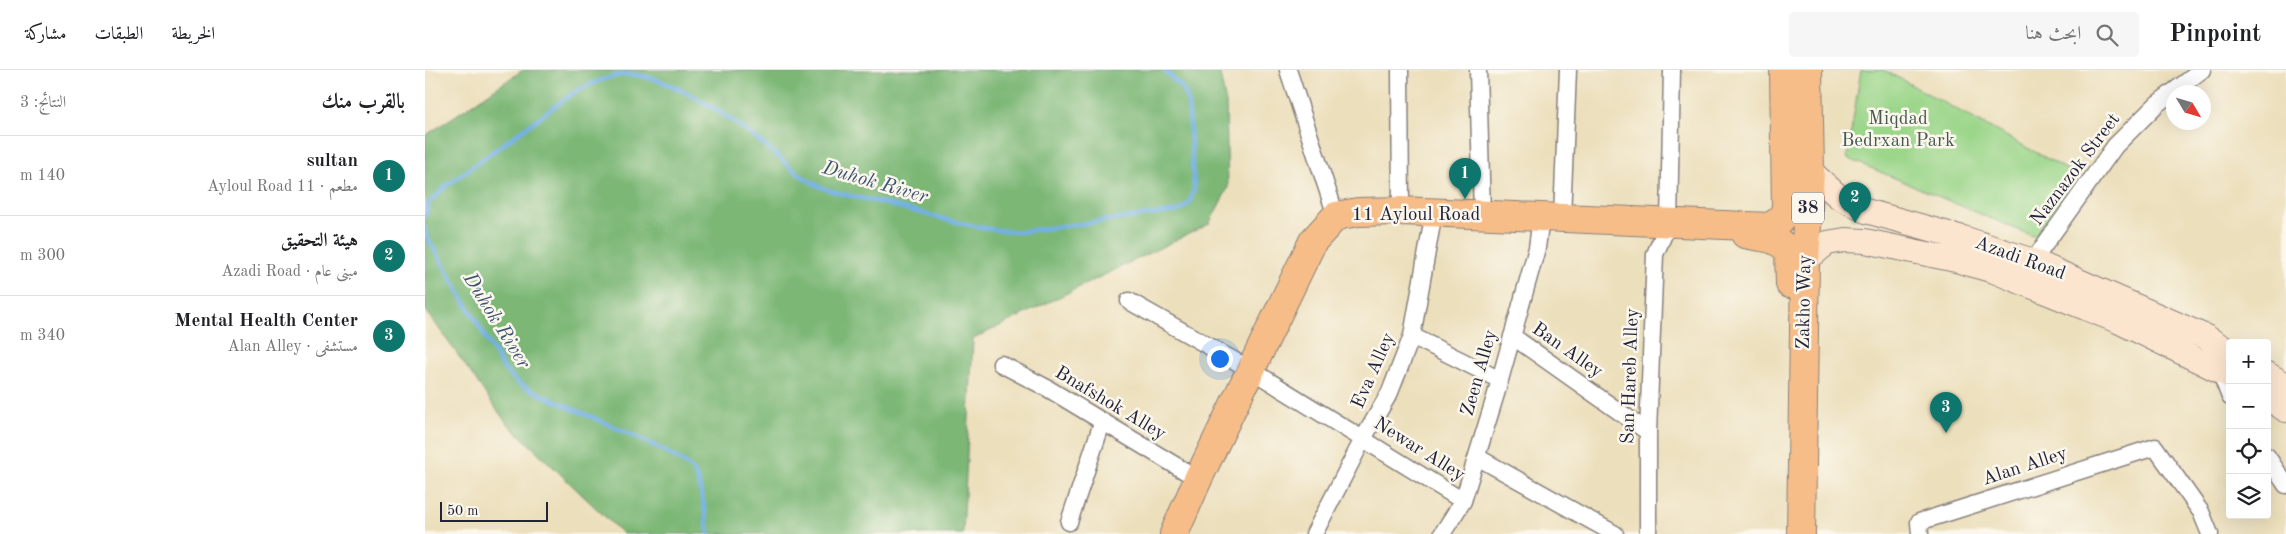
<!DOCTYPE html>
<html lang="ar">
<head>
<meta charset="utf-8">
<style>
	body { margin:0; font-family:"Old Standard TT",Amiri,serif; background:#f6f6f6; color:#202124; direction:rtl }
	.controls { position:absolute; right:15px; bottom:15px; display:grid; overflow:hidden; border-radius:5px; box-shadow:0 5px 20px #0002 }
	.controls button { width:45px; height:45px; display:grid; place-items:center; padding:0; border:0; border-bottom:1px solid #e0e0e0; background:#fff; color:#202124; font:25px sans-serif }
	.compass { position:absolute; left:1741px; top:15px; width:45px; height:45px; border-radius:50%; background:#fff; box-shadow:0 5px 20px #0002; rotate:128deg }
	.scale { position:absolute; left:15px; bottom:12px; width:108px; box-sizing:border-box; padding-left:5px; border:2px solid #22223b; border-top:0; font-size:14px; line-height:18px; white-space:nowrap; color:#22223b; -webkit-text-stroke:4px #fbf7ec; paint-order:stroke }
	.you { position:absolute; left:794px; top:288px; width:18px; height:18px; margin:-12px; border:4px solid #fff; border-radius:50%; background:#1a73e8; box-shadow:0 0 0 8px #1a73e833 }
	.badge { display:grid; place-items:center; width:32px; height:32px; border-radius:50%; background:#0f766e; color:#fff; font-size:16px; font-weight:700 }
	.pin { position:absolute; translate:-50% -41px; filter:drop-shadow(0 1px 2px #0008) }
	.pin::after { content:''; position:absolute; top:26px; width:18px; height:15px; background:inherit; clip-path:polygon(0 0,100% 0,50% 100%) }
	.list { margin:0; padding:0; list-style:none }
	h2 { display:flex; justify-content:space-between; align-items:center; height:65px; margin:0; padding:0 20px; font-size:21px }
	h2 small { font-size:16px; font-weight:400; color:#757577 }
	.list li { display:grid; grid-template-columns:32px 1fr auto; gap:15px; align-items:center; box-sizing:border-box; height:80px; padding:0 20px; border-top:1px solid #e0e0e0 }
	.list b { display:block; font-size:19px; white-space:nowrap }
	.list p { margin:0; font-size:16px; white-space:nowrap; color:#757577 }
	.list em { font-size:16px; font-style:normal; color:#757577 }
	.icon { flex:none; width:28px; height:28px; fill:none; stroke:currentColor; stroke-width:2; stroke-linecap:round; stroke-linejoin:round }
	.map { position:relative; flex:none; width:1861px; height:464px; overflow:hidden; direction:ltr }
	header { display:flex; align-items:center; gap:30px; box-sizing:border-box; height:70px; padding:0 25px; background:#fff; border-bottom:1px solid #e0e0e0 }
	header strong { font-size:24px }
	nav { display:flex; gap:28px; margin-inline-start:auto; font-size:18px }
	.search { width:350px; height:45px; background:#f6f6f6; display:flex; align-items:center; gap:12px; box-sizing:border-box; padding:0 18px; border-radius:5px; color:#757577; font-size:19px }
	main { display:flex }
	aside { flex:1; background:#fff }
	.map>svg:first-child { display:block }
	.green { fill:#9bd68a; stroke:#5e7c62 }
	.forest { fill:#7cb776; stroke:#4f6c58 }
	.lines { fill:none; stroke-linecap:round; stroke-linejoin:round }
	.stream { stroke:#73b0e5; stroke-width:4.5 }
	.minor-casing { stroke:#87807c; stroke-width:19 }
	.secondary-casing { stroke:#87807c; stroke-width:26 }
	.trunk-casing { stroke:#87807c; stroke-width:30 }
	.minor { stroke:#fff; stroke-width:16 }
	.secondary { stroke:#fce5cf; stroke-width:24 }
	.trunk { stroke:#f7bd88; stroke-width:28 }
	.labels { text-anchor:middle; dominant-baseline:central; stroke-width:5; stroke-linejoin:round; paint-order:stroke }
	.shield { fill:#fbf7ec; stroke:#636270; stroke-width:1 }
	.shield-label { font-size:18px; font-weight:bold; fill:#22223b }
	.park-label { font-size:19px; fill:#465853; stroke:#fbf7ec }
	.street-label { font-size:19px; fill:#22223b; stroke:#fbf7ec }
	.water-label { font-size:20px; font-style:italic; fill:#3e5476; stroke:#fbf7ec }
</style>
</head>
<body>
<header>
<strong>Pinpoint</strong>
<div class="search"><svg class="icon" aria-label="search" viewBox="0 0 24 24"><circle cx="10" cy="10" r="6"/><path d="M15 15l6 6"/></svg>ابحث هنا</div>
<nav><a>الخريطة</a><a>الطبقات</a><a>مشاركة</a></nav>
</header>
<main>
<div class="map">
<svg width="1861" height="464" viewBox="0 0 1861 464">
	<rect width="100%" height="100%" fill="#fbf7ec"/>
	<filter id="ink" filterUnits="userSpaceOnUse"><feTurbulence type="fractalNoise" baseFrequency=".02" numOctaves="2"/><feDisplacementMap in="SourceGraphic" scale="10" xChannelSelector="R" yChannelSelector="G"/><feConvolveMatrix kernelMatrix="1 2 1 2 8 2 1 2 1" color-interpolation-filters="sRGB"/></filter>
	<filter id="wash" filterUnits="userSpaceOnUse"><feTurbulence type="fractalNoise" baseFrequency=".0096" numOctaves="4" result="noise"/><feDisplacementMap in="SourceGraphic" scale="20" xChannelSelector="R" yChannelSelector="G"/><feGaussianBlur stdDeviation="1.12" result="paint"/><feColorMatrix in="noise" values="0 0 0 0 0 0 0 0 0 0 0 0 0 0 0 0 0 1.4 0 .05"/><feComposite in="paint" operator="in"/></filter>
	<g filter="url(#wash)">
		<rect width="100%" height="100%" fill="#ecdfbc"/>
		<path class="green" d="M1436,0h23l197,107 -46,60 -188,-79z"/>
		<path class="forest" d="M98,0h696l7,33 2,85 -19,36 -236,115 -10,195h-340l-118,-113 -80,-112v-173z"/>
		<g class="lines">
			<path class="stream" d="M0,146l4,-13 17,-17 127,-93c15,-8 31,-16 49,-18 40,-5 110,43 140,68 20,16 38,36 61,45 21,8 45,11 67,17 42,10 86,25 129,27l160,-21 10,-7 5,-15 -6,-88 -4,-11 -20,-20
				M0,158l2,9 77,132 14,14c29,18 167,68 177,91 8,18 10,41 14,60"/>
		</g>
	</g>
	<g filter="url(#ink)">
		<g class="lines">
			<g class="minor-casing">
				<path id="minor" d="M863,0l48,146
					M975,0l1,141
					M1053,0l4,145
					M1137,148l6,-148
					M1608,191l82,-115 42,-42 45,-34
					M704,231l122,69 212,131
					M987,266l88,44
					M1087,266l136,96
					M576,294l46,24 151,91
					M1794,299l11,28
					M1842,386l19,29
					M1052,387l138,77
					M644,452l33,-99
					M889,464l49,-95 27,-47 22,-56 22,-124
					M1017,464l21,-33 33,-107 41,-146 4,-31
					M1223,464v-102l7,-178 14,-31 3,-153
					M1495,464l-1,-12 236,-75 46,65 9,22"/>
			</g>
			<g class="secondary-casing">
				<path id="secondary" d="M1385,101l29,26 27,14 97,27 70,23 173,76 24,15
					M1380,191l22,-18 18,-3 20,1 91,19 38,11 124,50 112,55
					M1842,304l19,11
					M1842,328l19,12"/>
			</g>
			<g class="trunk-casing">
				<path id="trunk" d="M1320,164c19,5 29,1 44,17l1,33
					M749,464l24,-55 115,-238 23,-25 22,-4 43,-1 369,16 10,-7 6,-10 -2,-140
					M1376,464l4,-273 5,-90 -2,-101"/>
			</g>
			<use href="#minor" class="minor"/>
			<use href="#secondary" class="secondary"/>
			<use href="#trunk" class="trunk"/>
		</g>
	</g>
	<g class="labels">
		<rect class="shield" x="1367" y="122.5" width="32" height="31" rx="4"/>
		<g class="shield-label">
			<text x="1383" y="138">38</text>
		</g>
		<g class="park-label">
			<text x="1473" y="49">Miqdad<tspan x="1473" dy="22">Bedrxan Park</tspan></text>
		</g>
		<g class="street-label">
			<text transform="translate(1651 100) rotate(-53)">Naznazok Street</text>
			<text x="991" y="145">11 Ayloul Road</text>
			<text transform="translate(1595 189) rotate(20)">Azadi Road</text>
			<text transform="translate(1380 232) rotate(-89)">Zakho Way</text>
			<text transform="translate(1142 281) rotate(35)">Ban Alley</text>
			<text transform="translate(949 301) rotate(-66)">Eva Alley</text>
			<text transform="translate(1055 303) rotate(-74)">Zeen Alley</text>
			<text transform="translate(1206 306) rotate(-88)">San Hareb Alley</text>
			<text transform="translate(685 334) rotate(31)">Bnafshok Alley</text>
			<text transform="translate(994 380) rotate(32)">Newar Alley</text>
			<text transform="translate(1600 397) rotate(-18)">Alan Alley</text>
		</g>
		<g class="water-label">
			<text transform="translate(450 113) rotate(16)">Duhok River</text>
			<text transform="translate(71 251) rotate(58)">Duhok River</text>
		</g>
	</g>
</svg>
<div class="controls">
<button>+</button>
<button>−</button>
<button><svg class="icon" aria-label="locate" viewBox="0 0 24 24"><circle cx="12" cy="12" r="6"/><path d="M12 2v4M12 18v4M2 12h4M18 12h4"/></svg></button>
<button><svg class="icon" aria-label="layers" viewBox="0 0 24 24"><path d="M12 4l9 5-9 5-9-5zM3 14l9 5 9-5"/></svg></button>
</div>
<svg class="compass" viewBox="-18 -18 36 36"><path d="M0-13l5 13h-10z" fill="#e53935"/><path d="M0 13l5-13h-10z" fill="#757577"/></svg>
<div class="scale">50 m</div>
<div class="you"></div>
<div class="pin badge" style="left:1040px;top:129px">1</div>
<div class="pin badge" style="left:1430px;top:153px">2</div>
<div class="pin badge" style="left:1521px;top:363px">3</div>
</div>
<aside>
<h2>بالقرب منك<small>النتائج: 3</small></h2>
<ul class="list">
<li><span class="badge">1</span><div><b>sultan</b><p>مطعم · 11 Ayloul Road</p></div><em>140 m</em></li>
<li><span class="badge">2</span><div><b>هيئة التحقيق</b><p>مبنى عام · Azadi Road</p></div><em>300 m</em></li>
<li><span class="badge">3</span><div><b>Mental Health Center</b><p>مستشفى · Alan Alley</p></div><em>340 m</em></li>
</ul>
</aside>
</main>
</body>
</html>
